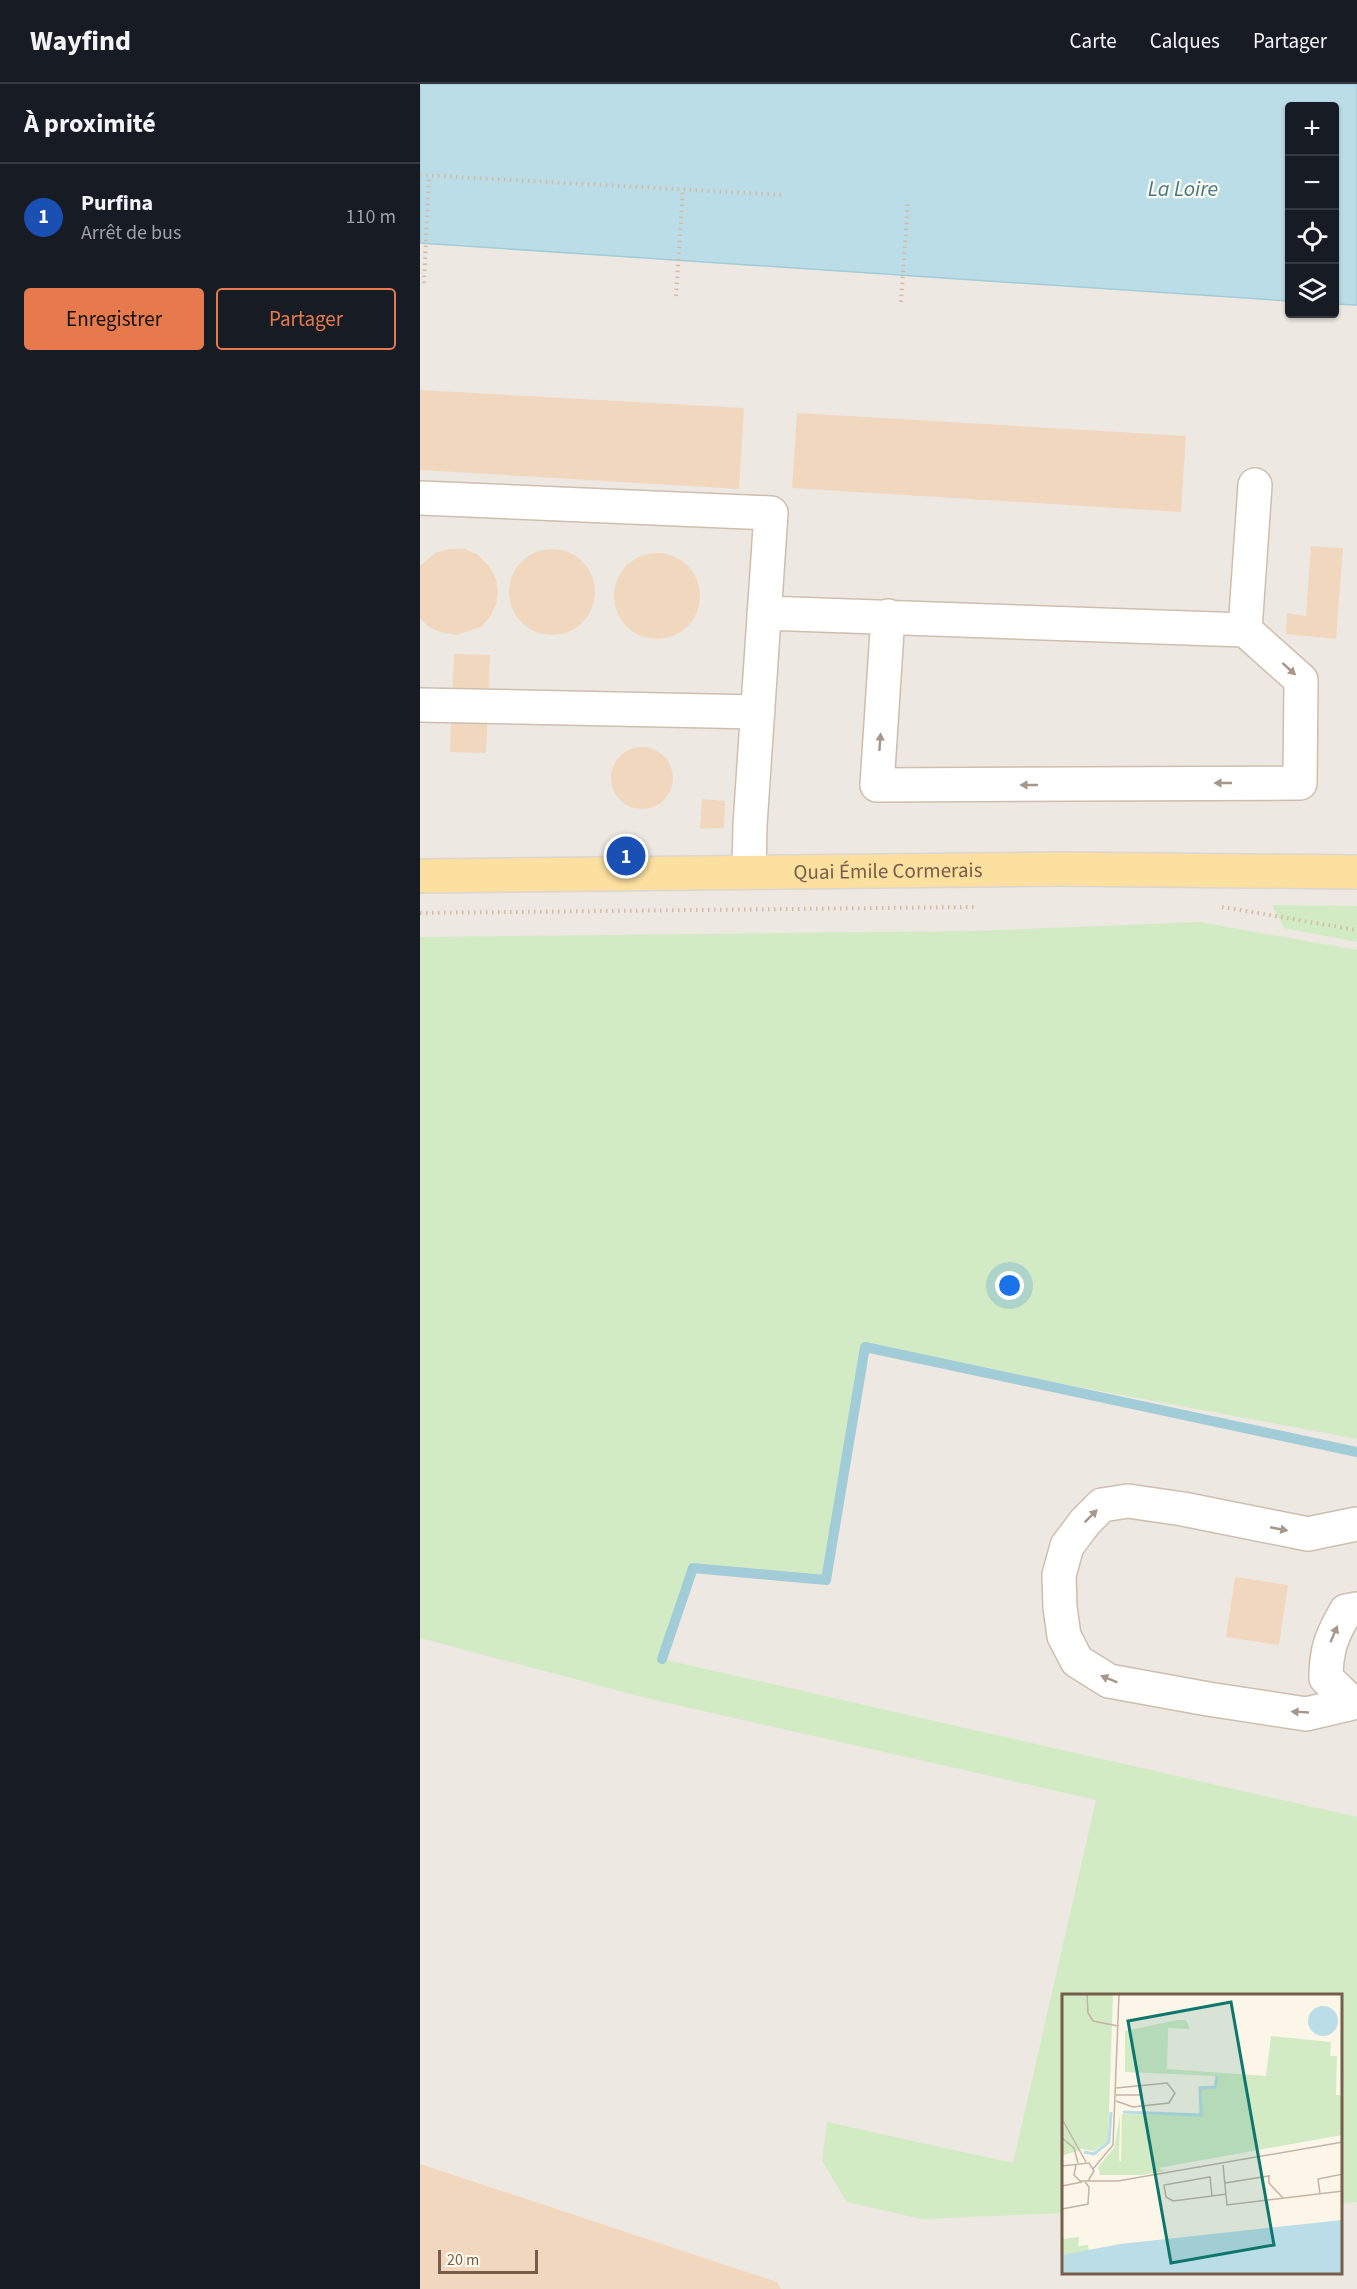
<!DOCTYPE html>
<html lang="fr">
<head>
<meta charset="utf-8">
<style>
	body { margin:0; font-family:"Source Sans 3",sans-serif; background:#242831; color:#f1f3f6 }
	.controls { position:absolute; right:18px; top:18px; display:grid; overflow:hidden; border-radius:6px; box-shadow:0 2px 4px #0004 }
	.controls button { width:54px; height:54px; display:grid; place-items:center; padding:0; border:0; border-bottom:2px solid #363941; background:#171b24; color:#f1f3f6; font:30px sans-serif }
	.scale { position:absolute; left:18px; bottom:15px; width:100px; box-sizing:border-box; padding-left:6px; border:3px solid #775e4b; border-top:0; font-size:16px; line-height:21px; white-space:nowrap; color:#775e4b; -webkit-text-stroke:4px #fffaee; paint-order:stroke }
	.you { position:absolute; left:590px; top:1202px; width:21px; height:21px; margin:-15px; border:4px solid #fff; border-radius:50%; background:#1a73e8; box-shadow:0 0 0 9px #1a73e833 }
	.badge { display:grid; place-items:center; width:39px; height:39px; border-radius:50%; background:#e67a4d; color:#fff; font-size:20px; font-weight:700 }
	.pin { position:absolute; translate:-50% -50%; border:3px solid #fff; box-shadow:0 2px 6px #0006 }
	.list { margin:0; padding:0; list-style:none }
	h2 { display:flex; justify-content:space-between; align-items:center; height:78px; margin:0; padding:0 24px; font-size:26px }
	h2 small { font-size:20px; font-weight:400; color:#9ea1a6 }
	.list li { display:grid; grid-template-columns:39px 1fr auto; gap:18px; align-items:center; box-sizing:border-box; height:108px; padding:0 24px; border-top:2px solid #363941 }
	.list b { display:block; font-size:22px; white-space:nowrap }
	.list p { margin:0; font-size:20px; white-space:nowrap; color:#9ea1a6 }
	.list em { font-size:20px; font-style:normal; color:#9ea1a6 }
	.actions { display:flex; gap:12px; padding:18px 24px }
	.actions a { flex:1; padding:14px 0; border:2px solid #e67a4d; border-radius:6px; text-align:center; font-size:21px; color:#e67a4d }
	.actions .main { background:#e67a4d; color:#111 }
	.icon { flex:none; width:33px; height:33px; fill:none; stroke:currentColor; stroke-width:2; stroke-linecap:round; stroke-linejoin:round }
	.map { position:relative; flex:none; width:937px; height:2205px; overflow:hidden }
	header { display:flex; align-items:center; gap:36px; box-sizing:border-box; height:84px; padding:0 30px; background:#171b24; border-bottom:2px solid #363941 }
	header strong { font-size:28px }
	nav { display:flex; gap:33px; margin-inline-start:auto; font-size:21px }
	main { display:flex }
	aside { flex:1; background:#171b24 }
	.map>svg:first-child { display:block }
	.industrial { fill:#ede8e1; fill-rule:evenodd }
	.green { fill:#d2ebc5 }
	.water { fill:#bbdde7; stroke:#a2ccd8; stroke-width:1.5 }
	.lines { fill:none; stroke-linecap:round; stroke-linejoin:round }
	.stream { stroke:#a2ccd8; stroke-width:10 }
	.building { fill:#f2d7bf }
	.minor-casing { stroke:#cfbead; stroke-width:36 }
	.major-casing { stroke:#dcd5d0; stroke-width:36 }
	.path { stroke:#d7baa2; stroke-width:4; stroke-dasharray:1.5 4.5; stroke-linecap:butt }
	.minor { stroke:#fff; stroke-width:33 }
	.major { stroke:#fbe0a0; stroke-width:33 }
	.oneway { fill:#a7968a }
	.labels { text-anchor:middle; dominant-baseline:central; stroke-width:4.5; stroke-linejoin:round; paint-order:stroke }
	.street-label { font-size:21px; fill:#775e4b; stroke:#fffaee }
	.water-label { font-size:22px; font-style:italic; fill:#457a8a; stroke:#fffaee }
	.inset-river { fill:none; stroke:#bbdde7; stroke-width:3 }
	.inset-road { fill:none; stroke:#c3b4a4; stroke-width:1.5 }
	.view { fill:#0f766e; fill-opacity:0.15; stroke:#0f766e; stroke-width:3 }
	.inset-edge { fill:none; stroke:#775e4b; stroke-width:3 }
</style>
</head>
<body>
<header>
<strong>Wayfind</strong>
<nav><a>Carte</a><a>Calques</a><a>Partager</a></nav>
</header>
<main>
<aside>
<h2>À proximité<small></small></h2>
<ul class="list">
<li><span class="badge" style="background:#1a4fb4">1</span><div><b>Purfina</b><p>Arrêt de bus</p></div><em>110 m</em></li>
</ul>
<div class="actions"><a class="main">Enregistrer</a><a>Partager</a></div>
</aside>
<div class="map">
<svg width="937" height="2205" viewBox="0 0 937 2205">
	<rect width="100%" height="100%" fill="#fcf6e8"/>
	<path class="industrial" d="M0,159l869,58 1,13h44l1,-10 22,1v1984h-937zM643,1911h277v277h-277z"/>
	<path class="green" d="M852,821l85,1v36l-73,-14z
		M779,838l158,28v489l-492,-92 -39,233 -133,-12 -31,91 695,158v385l-16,1 -1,-208h-277v218l-142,6 -74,-17 -25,-41 5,-39 186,41 83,-363 -450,-102 -226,-60v-701l554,-6z"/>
	<path class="water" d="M0,0h937v221l-22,-1 -1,-198h-44l-1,195 -869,-58z"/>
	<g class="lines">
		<path class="stream" d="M242,1575l31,-91 133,12 39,-233 492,105"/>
	</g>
	<path class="building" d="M0,306l324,18 -5,81 -319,-19z
		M377,329l389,23 -5,76 -389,-24z
		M891,462l32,2 -7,91 -50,-5 1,-21 19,3z
		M89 508a43 43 0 1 1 86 0a43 43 0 1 1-86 0Z
		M30,465h15l13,6 11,11 7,13 2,13 -2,13 -6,12 -9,10 -25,8 -13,-2 -14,-6 -9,-9v-52l15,-13z
		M194 512a43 43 0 1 1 86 0a43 43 0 1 1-86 0Z
		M34,570l36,1 -4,98 -36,-1z
		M191 694a31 31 0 1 1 62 0a31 31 0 1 1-62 0Z
		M282,715l23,2 -1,27 -24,1z
		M815,1493l53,8 -9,60 -53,-8z
		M0,2080l357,118 4,7h-361z"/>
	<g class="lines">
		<g class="minor-casing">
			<path id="minor" d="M0,414l351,15 -21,312 -1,47
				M344,529l481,17 56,50 -1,103 -423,2 11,-169
				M825,546l10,-145
				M0,621l338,7
				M937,1440l-49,10 -125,-25 -55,-8 -26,4 -17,17 -18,24 -8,29 1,32 4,29 13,25 32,20 99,18 98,15 51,-12
				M931,1618l-25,-24c0,-29 6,-43 20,-67l11,-2"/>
		</g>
		<g class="major-casing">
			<g id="major">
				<path id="s1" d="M0,792l640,-7 297,3"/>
			</g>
		</g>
		<path class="path" d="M0,91l365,20
			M4,199l5,-107
			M256,212l7,-107
			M481,218l7,-101
			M802,823l135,23
			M0,829l554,-6"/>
		<use href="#minor" class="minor"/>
		<use href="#major" class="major"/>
	</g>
	<defs><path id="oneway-solid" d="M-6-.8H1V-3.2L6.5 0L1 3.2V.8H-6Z" transform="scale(1.5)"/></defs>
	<g class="oneway">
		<use href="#oneway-solid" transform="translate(869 585) rotate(42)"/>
		<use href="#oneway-solid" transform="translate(460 658) rotate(-86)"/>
		<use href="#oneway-solid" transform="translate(803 699) rotate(180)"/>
		<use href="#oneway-solid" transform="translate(609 701) rotate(180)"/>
		<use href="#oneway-solid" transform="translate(671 1432) rotate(-45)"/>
		<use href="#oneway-solid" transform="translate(859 1445) rotate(11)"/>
		<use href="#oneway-solid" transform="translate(914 1550) rotate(-67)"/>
		<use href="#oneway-solid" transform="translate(689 1595) rotate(-158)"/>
		<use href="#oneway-solid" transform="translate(880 1628) rotate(-177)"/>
	</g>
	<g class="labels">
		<g class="street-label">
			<text stroke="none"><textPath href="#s1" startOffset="468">Quai Émile Cormerais</textPath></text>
		</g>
		<g class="water-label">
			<text x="763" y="105">La Loire</text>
		</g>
	</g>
	<g transform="translate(642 1910)">
		<rect width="280" height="280" fill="#fcf6e8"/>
		<path d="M0,0h51l-5,147 -14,10 -12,-2 -20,7zM115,26h9l4,9 -22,-1 -1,41 99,7 5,-40 60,6 -1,14h7l-1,39h6v40l-184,33 6,3 -22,4h-42l-2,-8 16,-19 6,-33 -1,45 2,2 1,-48 78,1v-27l15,-1 1,-11 -91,-4v-41zM17,243l-1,9 10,-1 1,6 -27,4v-16z" fill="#d2ebc5"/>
		<path d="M246 27a15 15 0 1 1 30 0a15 15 0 1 1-30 0ZM280,226v54h-280v-19l58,-11z" fill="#bbdde7"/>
		<path class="inset-river" d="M61,118l78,3 -1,-27 15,-1 2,-11M22,158l10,2 15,-12 2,-30"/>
		<path class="inset-road" d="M25,0l1,19 5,8 25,5M54,101h26l-2,-10M54,107l17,6 36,-4 6,-10 -8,-10 -51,5M0,125l24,43M0,144l12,10 4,15M14,171l-2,10 6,6h38l225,-39M161,171l4,40 116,-14M0,172l27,-3 5,8 -6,10M31,175l20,-24 6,-151M163,189l44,-7v7l14,15M0,192l20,-4M258,200l-2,-15 25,-5M150,202l-2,-19 -46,8 2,12 7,4 39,-5 14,-2M0,215l26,-5 1,-17 -4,-5"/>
		<path class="view" d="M169,8l43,243 -103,18 -43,-242z"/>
		<rect width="280" height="280" class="inset-edge"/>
	</g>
</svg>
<div class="controls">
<button>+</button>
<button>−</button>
<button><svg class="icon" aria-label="locate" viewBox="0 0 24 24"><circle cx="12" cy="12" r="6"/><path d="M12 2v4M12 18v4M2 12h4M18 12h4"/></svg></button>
<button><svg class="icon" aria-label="layers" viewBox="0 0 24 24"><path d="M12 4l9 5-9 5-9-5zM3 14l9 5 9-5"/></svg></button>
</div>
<div class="scale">20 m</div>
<div class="you"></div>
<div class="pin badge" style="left:206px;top:772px;background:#1a4fb4">1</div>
</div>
</main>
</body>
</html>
